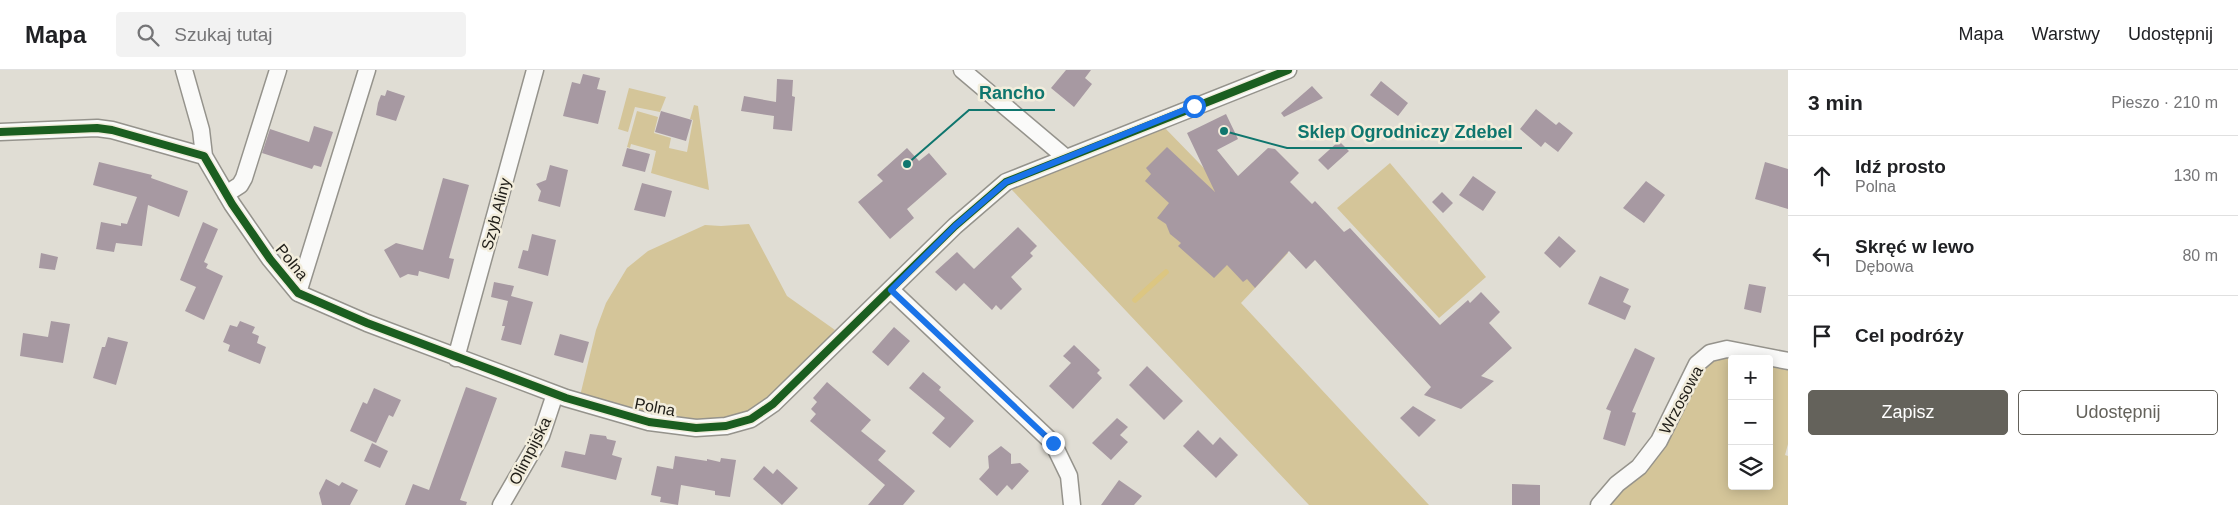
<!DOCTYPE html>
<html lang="pl">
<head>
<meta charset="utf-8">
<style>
	body { margin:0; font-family:Arial,sans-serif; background:#f2f2f2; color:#202124 }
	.controls { position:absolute; right:15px; bottom:15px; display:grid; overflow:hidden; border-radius:5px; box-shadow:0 2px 12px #0003 }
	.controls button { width:45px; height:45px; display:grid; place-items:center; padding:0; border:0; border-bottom:1px solid #e0e0e0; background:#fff; color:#202124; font:25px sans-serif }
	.stop { position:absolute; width:15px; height:15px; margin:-11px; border:4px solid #1a73e8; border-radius:50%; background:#fff }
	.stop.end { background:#1a73e8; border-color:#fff; box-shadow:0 1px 5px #0008 }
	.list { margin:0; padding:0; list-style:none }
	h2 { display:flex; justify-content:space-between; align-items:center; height:65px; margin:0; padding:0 20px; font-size:21px }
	h2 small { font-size:16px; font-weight:400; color:#757577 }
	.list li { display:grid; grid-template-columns:32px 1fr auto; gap:15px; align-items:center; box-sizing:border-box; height:80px; padding:0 20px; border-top:1px solid #e0e0e0 }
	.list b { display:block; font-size:19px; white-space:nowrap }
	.list p { margin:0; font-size:16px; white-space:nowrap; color:#757577 }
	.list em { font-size:16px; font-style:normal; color:#757577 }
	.actions { display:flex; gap:10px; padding:15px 20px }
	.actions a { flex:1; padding:11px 0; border:1px solid #64625b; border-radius:5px; text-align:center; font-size:18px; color:#64625b }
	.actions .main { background:#64625b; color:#fff }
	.icon { flex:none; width:28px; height:28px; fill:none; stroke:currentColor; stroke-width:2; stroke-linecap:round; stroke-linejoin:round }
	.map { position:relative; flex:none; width:1788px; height:435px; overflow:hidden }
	header { display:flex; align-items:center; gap:30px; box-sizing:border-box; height:70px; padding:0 25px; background:#fff; border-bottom:1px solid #e0e0e0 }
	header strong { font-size:24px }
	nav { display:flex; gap:28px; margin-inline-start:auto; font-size:18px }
	.search { width:350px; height:45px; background:#f2f2f2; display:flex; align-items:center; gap:12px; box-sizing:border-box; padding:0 18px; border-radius:5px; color:#757577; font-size:19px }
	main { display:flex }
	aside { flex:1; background:#fff }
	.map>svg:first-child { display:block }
	.green { fill:#d4c599 }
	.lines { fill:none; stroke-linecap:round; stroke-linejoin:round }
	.stream { stroke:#dcc681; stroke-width:5.5 }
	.building { fill:#a799a2 }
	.minor-casing { stroke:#95938c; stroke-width:19 }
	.minor { stroke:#fafaf9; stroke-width:16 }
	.cycleway-casing { stroke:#f2eddc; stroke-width:11 }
	.cycleway { stroke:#1b5e20; stroke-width:8 }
	.route { stroke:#1a73e8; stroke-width:6 }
	.labels { text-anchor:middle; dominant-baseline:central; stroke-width:5; stroke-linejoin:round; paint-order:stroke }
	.street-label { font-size:16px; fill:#22201a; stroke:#f2eddc }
	.leader { fill:none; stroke:#0f766e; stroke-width:2 }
	.callout-dot { fill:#0f766e; stroke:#f2eddc; stroke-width:2 }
	.callout-label { font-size:18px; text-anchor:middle; font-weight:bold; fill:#0f766e; stroke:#f2eddc; stroke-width:5; stroke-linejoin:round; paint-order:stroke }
</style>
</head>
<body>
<header>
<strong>Mapa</strong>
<div class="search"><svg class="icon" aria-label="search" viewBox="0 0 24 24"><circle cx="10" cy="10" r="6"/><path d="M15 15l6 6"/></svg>Szukaj tutaj</div>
<nav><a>Mapa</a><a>Warstwy</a><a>Udostępnij</a></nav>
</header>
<main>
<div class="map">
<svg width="1788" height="435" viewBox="0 0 1788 435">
	<rect width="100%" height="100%" fill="#e0ddd4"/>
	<path class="green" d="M629,18l37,9 -6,15 -25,-5 -7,25 -10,-3z
		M694,35l4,1 11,84 -58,-17 5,-22 -25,-7 -1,4 -3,-1 10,-36 21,6 -4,16 17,5 -2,10 18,4 6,-32 -3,-1z
		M1163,56l107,110 4,2 14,15 -47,50 188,202h-120l-297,-315 5,-5z
		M1390,93l96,114 -47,41 -102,-110z
		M749,154l38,72 48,34 -25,29 -26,25 -35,29 -17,5 -24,2 -62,-5 -66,-19 16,-66 10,-27 21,-35 21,-17 57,-26 16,1z
		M1726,287l18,2h-12v127h37v-121l19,2v77l-3,11 3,1v49h-182l92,-135 18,-12z"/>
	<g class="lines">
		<path class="stream" d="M1135,230l31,-28"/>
	</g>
	<path class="building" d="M1066,0h25l-6,8 7,6 -18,23 -23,-19z
		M583,4l17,4 -3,11 9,2 -8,33 -35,-8 9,-34 8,2z
		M777,9l16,1 -1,16 3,1 -3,34 -19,-2 1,-13 -33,-5 3,-15 32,6z
		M1381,11l27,22 -10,13 -28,-21z
		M1312,16l11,12 -39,19 -3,-4z
		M387,20l18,6 -9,25 -20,-6 2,-12 3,-8 4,1z
		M1536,39l20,16 3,-3 14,11 -15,19 -13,-10 -4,5 -21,-18z
		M661,41l31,9 -6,21 -31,-9z
		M1226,44l12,25 -21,11 21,26 30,-28 7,1 24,24 -9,9 22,22 3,-3 29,31 6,-4 90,97 28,-25 2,3 11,-11 19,20 -11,11 23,25 -31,28 13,5 -33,28 -37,-14 7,-8 -116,-127 -9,9 -17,-18 -34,37 -8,-9 -4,3 -16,-17 -13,13 -36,-32 3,-3 -11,-9 -4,-10 -9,-6 12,-15 -24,-22 6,-7 -5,-6 21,-21 48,45 -28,-59z
		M314,56l19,6 -12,35 -7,-2 -2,4 -50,-16 8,-24 39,13z
		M1339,71l10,10 -21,19 -10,-10z
		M627,78l23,6 -5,18 -23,-6z
		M907,78l12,13 10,-8 18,21 -40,35 7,9 -24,21 -32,-37 25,-21 -6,-6z
		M99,92l53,13 -1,3 37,13 -9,26 -31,-12 -6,41 -26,-3 -2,9 -18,-3 5,-27 20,4v-3l6,1 10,-27 -44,-12z
		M1765,92l23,7v40l-33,-10z
		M550,95l18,5 -8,37 -22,-6 3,-10 -5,-7 10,-4z
		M1473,106l23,16 -13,19 -24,-16z
		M443,108l26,7 -20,73 5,1 -5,20 -30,-8 -1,5 -10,-2 -8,4 -16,-28 12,-7 27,7z
		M1646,111l19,14 -21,28 -21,-15z
		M642,113l30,8 -7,26 -31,-7z
		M1442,122l11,11 -10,10 -11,-11z
		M203,152l15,7 -14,33 4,2 -2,4 17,8 -19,44 -19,-9 11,-24 -16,-7z
		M1018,157l19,19 -7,7 3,3 -22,21 11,12 -21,21 -5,-5 -4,5 -28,-27 -8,8 -21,-19 22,-20 17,17z
		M532,164l24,6 -8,36 -30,-8 5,-18 5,1z
		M1559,166l17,15 -16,17 -16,-15z
		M41,183l17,4 -3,13 -16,-2z
		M1600,206l29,13 -6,13 8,4 -6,14 -37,-16z
		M494,212l20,4 -3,10 22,6 -12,43 -20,-5 4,-14h-3l6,-25 -17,-4z
		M1749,214l17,3 -5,26 -17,-4z
		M51,251l19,3 -7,39 -43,-7 3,-23 25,4z
		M240,251l15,6 -3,6 7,3 -2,7 9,4 -6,17 -32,-13 2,-6 -7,-3 7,-17 7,2z
		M894,257l16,14 -22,25 -16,-14z
		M560,264l29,8 -6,21 -29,-8z
		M108,267l20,5 -12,43 -23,-7 9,-31h3z
		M1074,275l26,25 -3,3 5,5 -29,31 -24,-23 22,-23 -8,-7z
		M1635,278l20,10 -23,54 4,1 -11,33 -22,-7 8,-28 -5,-2z
		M1147,296l36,35 -19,19 -35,-35z
		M923,302l18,15 -2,3 35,31 -24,27 -18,-15 13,-15 -36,-30z
		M827,312l44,38 -10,11 25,20 -8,9 37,31 -12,14h-35l17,-20 -75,-64 6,-7 -5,-5 6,-7 -4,-4z
		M466,317l31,11 -37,102 7,2 -1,3h-61l8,-21 16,6z
		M374,318l27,12 -8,17 -4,-2 -13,28 -26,-12 13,-29 4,2z
		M1413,336l23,14 -17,17 -19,-19z
		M1117,348l11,9 -8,8 8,7 -17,18 -19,-17z
		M1198,360l15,15 7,-8 18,18 -22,23 -33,-32z
		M590,364l16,2 1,3 9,2 -4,14 10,3 -6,22 -55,-13 4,-16 20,4z
		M372,373l16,8 -8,17 -16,-7z
		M1001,376l10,8v10l9,-1 9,8 -17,19 -5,-5 -10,11 -18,-17 10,-11 -1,-12z
		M675,386l32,5v-2l13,3 1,-4 15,2 -6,37 -15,-2v-4l-34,-6 -3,20 -18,-3 1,-5 -10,-2 6,-29 16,3z
		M764,396l9,8 4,-5 21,19 -16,17 -29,-26z
		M326,409l13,7 3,-4 16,8 -8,15h-28l-3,-12z
		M1119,410l23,16 -8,9h-33z
		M1512,414l28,1v20h-28z"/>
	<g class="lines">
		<g class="minor-casing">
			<path id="minor" d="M184,0l17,60 3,26
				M962,0l103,87
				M0,62l97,-4 15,2 92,26 28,48 38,55 28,34 69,30 199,75 83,24 47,6 30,-2 25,-7 22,-15 182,-178 51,-44 282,-112
				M226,124l14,-9 4,-7 34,-108
				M891,220l162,153 16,33 3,29
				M298,223l69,-223
				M456,288l79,-288
				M501,435l40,-69 14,-42
				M1599,435l18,-21 22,-17 20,-26 38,-77 13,-11 17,-4 61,12"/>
		</g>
		<use href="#minor" class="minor"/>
		<g class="cycleway-casing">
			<path id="cycleway" d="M0,62l97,-4 15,2 92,26 28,48 38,55 28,34 69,30 199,75 83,24 47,6 30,-2 25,-7 22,-15 182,-178 51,-44 282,-112"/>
		</g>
		<use href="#cycleway" class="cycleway"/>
	</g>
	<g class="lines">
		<path class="route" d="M1053,373l-162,-153 64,-64 51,-44 188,-76"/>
	</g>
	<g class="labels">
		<g class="street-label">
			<text transform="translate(496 144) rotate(-75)">Szyb Aliny</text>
			<text transform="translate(292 192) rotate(51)">Polna</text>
			<text transform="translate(1681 330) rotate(-62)">Wrzosowa</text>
			<text transform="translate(655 337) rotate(11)">Polna</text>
			<text transform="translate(530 381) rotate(-63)">Olimpijska</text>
		</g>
	</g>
	<path class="leader" d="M907 94L969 40H1055M1224 61L1287 78H1522"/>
	<g class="callout-dot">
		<circle cx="907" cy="94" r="5"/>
		<circle cx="1224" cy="61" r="5"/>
	</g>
	<g class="callout-label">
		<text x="1012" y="29">Rancho</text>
		<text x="1405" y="68">Sklep Ogrodniczy Zdebel</text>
	</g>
</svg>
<div class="controls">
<button>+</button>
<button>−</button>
<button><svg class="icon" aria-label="layers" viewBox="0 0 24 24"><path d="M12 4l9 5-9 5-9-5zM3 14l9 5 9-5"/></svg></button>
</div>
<div class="stop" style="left:1194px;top:36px"></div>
<div class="stop end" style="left:1053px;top:373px"></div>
</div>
<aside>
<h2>3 min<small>Pieszo · 210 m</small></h2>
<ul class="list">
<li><svg class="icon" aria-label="ahead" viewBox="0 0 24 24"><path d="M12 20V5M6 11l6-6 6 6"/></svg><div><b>Idź prosto</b><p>Polna</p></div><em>130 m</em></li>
<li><svg class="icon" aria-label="left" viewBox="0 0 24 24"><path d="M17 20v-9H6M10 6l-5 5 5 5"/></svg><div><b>Skręć w lewo</b><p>Dębowa</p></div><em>80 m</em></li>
<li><svg class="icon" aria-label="arrive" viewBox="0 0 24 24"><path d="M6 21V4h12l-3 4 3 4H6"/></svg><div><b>Cel podróży</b></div></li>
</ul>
<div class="actions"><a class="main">Zapisz</a><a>Udostępnij</a></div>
</aside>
</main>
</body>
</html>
